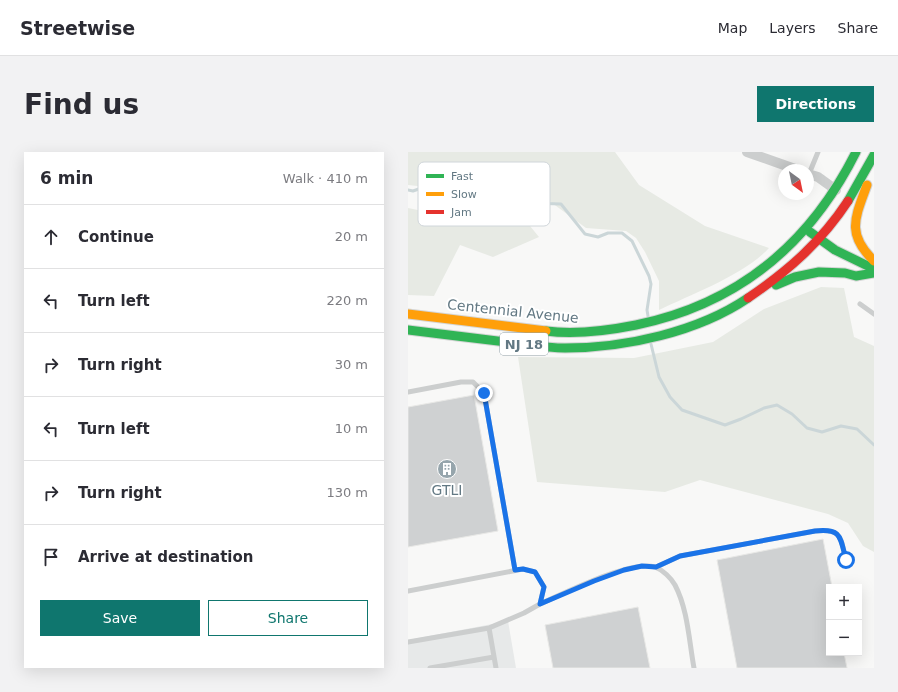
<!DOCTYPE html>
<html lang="en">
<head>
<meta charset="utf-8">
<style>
	body { margin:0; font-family:"DejaVu Sans",sans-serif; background:#f2f2f3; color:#2b2b33 }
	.controls { position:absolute; right:12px; bottom:12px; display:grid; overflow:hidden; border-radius:0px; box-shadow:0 4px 16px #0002 }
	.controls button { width:36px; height:36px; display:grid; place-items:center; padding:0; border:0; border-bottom:1px solid #e1e1e2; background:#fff; color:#2b2b33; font:20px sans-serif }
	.compass { position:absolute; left:370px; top:12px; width:36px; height:36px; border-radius:50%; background:#fff; box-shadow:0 4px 16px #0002; rotate:147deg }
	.stop { position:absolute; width:12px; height:12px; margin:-9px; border:3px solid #1a73e8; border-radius:50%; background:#fff }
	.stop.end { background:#1a73e8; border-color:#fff; box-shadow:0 1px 4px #0008 }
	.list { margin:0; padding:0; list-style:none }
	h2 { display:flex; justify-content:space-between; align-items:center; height:52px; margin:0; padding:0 16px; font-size:17px }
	h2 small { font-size:13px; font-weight:400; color:#7c7c81 }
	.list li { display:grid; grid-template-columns:26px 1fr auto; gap:12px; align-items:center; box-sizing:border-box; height:64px; padding:0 16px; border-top:1px solid #e1e1e2 }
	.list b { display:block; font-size:15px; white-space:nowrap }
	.list em { font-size:13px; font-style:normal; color:#7c7c81 }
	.actions { display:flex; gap:8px; padding:12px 16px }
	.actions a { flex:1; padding:9px 0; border:1px solid #0f766e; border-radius:0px; text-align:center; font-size:14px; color:#0f766e }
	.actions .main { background:#0f766e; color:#fff }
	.icon { flex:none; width:22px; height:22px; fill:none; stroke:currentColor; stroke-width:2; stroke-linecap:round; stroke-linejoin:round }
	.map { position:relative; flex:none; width:466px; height:516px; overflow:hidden; border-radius:0px }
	header { display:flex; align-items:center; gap:24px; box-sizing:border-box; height:56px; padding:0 20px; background:#fff; border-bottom:1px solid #e1e1e2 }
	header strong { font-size:19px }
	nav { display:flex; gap:22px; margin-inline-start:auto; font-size:14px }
	.intro { display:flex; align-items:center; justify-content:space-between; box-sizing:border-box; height:96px; padding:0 24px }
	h1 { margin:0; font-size:28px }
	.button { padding:10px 18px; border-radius:0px; background:#0f766e; color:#fff; font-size:14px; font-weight:700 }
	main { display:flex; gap:24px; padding:0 24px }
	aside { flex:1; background:#fff; border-radius:0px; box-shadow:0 4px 16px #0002 }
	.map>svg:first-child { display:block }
	.built { fill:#e7e9e9 }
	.green { fill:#e7eae4 }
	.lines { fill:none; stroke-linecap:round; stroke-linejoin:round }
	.stream { stroke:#cbd6d8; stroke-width:3 }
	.building { fill:#cfd1d2; stroke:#e8e8e6 }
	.fast-casing { stroke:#d4d5d5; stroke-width:11 }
	.slow-casing { stroke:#d4d5d5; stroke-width:11 }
	.jam-casing { stroke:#d4d5d5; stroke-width:11 }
	.lane { stroke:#cccece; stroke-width:5 }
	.street { stroke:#cccece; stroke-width:10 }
	.fast { stroke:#30b455; stroke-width:9 }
	.slow { stroke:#ff9f0a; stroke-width:9 }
	.jam { stroke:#e5322d; stroke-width:9 }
	.route { stroke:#1a73e8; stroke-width:5 }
	.labels { text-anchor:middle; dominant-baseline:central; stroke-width:4; stroke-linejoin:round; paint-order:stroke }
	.shield { fill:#fff; stroke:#91a0a8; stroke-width:1 }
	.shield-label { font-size:13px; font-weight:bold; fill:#627883 }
	.street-label { font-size:14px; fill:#627883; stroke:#fff }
	.poi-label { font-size:14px; fill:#627883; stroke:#fff }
	.key { fill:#fff; stroke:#d0d6da; stroke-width:1 }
	.key-label { font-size:11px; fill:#627883 }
</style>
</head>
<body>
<header>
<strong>Streetwise</strong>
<nav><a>Map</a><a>Layers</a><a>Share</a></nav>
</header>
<div class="intro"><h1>Find us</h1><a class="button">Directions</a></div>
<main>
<aside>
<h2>6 min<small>Walk · 410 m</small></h2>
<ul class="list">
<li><svg class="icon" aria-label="ahead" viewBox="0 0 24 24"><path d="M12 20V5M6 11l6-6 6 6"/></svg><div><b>Continue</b></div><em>20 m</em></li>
<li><svg class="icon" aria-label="left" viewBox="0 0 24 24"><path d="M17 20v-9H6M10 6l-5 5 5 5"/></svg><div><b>Turn left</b></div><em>220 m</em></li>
<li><svg class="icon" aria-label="right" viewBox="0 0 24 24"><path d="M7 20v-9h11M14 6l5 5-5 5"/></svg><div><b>Turn right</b></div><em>30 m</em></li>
<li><svg class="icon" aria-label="left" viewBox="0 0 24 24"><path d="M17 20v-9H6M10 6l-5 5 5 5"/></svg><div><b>Turn left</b></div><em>10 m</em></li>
<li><svg class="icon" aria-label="right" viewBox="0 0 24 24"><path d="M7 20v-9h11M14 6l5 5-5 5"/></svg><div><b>Turn right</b></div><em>130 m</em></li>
<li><svg class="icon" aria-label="arrive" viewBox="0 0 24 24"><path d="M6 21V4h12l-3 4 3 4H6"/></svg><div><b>Arrive at destination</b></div></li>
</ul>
<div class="actions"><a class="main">Save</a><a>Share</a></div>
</aside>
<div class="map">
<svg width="466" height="516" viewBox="0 0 466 516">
	<rect width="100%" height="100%" fill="#f8f8f7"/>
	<path class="built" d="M100,469l8,47h-108v-28z"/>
	<path class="green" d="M0,0h207l24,33 66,41 64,22c-25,27 -77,46 -110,62v-29l-14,-29 -9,-14 -10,-7 -40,-3 -38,-28 -140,-15z
		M0,56l64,13 45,-11 22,27 -46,20 -33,-12 -26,51 -26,-1z
		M413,135l23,1 10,49 20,9v206l-11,-6 -15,-23 -20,-9 -128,-34 -35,12 -128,-10 -19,-125 116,1 79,-16 51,-33z"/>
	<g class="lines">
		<path class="stream" d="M0,38l5,1 23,-8 16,1 12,10 37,8 60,2 24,30 13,3 10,-4h14l10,8 17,35 2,8 -4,26 1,6
			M243,192l8,33 11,20 12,13 43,15 16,-6 23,-11 13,-3 15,9 15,14 15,4 19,-6 16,3 17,16"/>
	</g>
	<path class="building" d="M66,243l24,136 -90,16v-140z
		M415,387l9,48h-3v66h15l3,15h-110l-20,-108z
		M230,455l12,61h-97l-8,-43z"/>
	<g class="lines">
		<g class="fast-casing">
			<path id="fast" d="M440,49l26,-46
				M402,80l25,18 39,19
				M368,133l19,-8 24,-5 26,1 11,3 18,-3
				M0,178c35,4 71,9 106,13 17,2 34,5 51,5 60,0 133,-16 183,-50
				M138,179c30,4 60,0 90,-6 102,-21 174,-81 220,-173"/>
		</g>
		<g class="slow-casing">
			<path id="slow" d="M459,33c-12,33 -21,49 7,76
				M0,162l138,17"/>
		</g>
		<g class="jam-casing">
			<path id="jam" d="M340,146c40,-27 73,-56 100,-97"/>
		</g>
		<path class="lane" d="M401,22l9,-22
			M452,152l14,10
			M0,240l53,-10h12l11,11 31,177
			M248,415l24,-11 135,-25c27,-3 25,6 31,28
			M0,439l115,-22 12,3 9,15 -4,17 -16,9 -35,15 -81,14
			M132,452c25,-11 90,-44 115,-37 8,3 16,11 20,18 13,25 14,56 19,83
			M81,476l7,40
			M22,516l64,-11"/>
		<path class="street" d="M339,0l51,18
			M400,22l10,3 18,13"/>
		<use href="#fast" class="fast"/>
		<use href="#slow" class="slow"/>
		<use href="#jam" class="jam"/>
	</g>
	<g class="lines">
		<path class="route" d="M76,241l31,177 8,-1 12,3 9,15 -4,17 54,-23 30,-11 18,-4 14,1 24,-11 135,-25c27,-3 25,6 31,29"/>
	</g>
	<defs>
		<g id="building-disc" transform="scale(1)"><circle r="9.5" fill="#96a5ac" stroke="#fff"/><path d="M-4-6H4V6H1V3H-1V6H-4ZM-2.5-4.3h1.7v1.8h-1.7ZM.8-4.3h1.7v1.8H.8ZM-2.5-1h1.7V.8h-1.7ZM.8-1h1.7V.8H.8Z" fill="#fff"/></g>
	</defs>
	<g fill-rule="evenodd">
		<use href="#building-disc" x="39" y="317"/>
	</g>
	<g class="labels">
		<rect class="shield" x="92" y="181" width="48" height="22" rx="3"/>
		<g class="shield-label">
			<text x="116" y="192">NJ 18</text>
		</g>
		<g class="street-label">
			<text transform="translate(105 159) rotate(6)">Centennial Avenue</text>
		</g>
		<g class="poi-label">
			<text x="39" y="338">GTLI</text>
		</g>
	</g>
	<rect x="10" y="10" width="132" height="64" rx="6" class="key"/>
	<rect x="18" y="22" width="18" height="4" fill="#30b455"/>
	<rect x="18" y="40" width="18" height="4" fill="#ff9f0a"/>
	<rect x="18" y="58" width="18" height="4" fill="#e5322d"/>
	<g class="key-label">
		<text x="43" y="28">Fast</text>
		<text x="43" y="46">Slow</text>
		<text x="43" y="64">Jam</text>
	</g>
</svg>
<div class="controls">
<button>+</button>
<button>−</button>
</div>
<svg class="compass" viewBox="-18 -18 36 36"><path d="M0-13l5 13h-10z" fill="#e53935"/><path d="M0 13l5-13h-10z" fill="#7c7c81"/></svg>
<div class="stop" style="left:438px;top:408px"></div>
<div class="stop end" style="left:76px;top:241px"></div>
</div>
</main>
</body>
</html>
